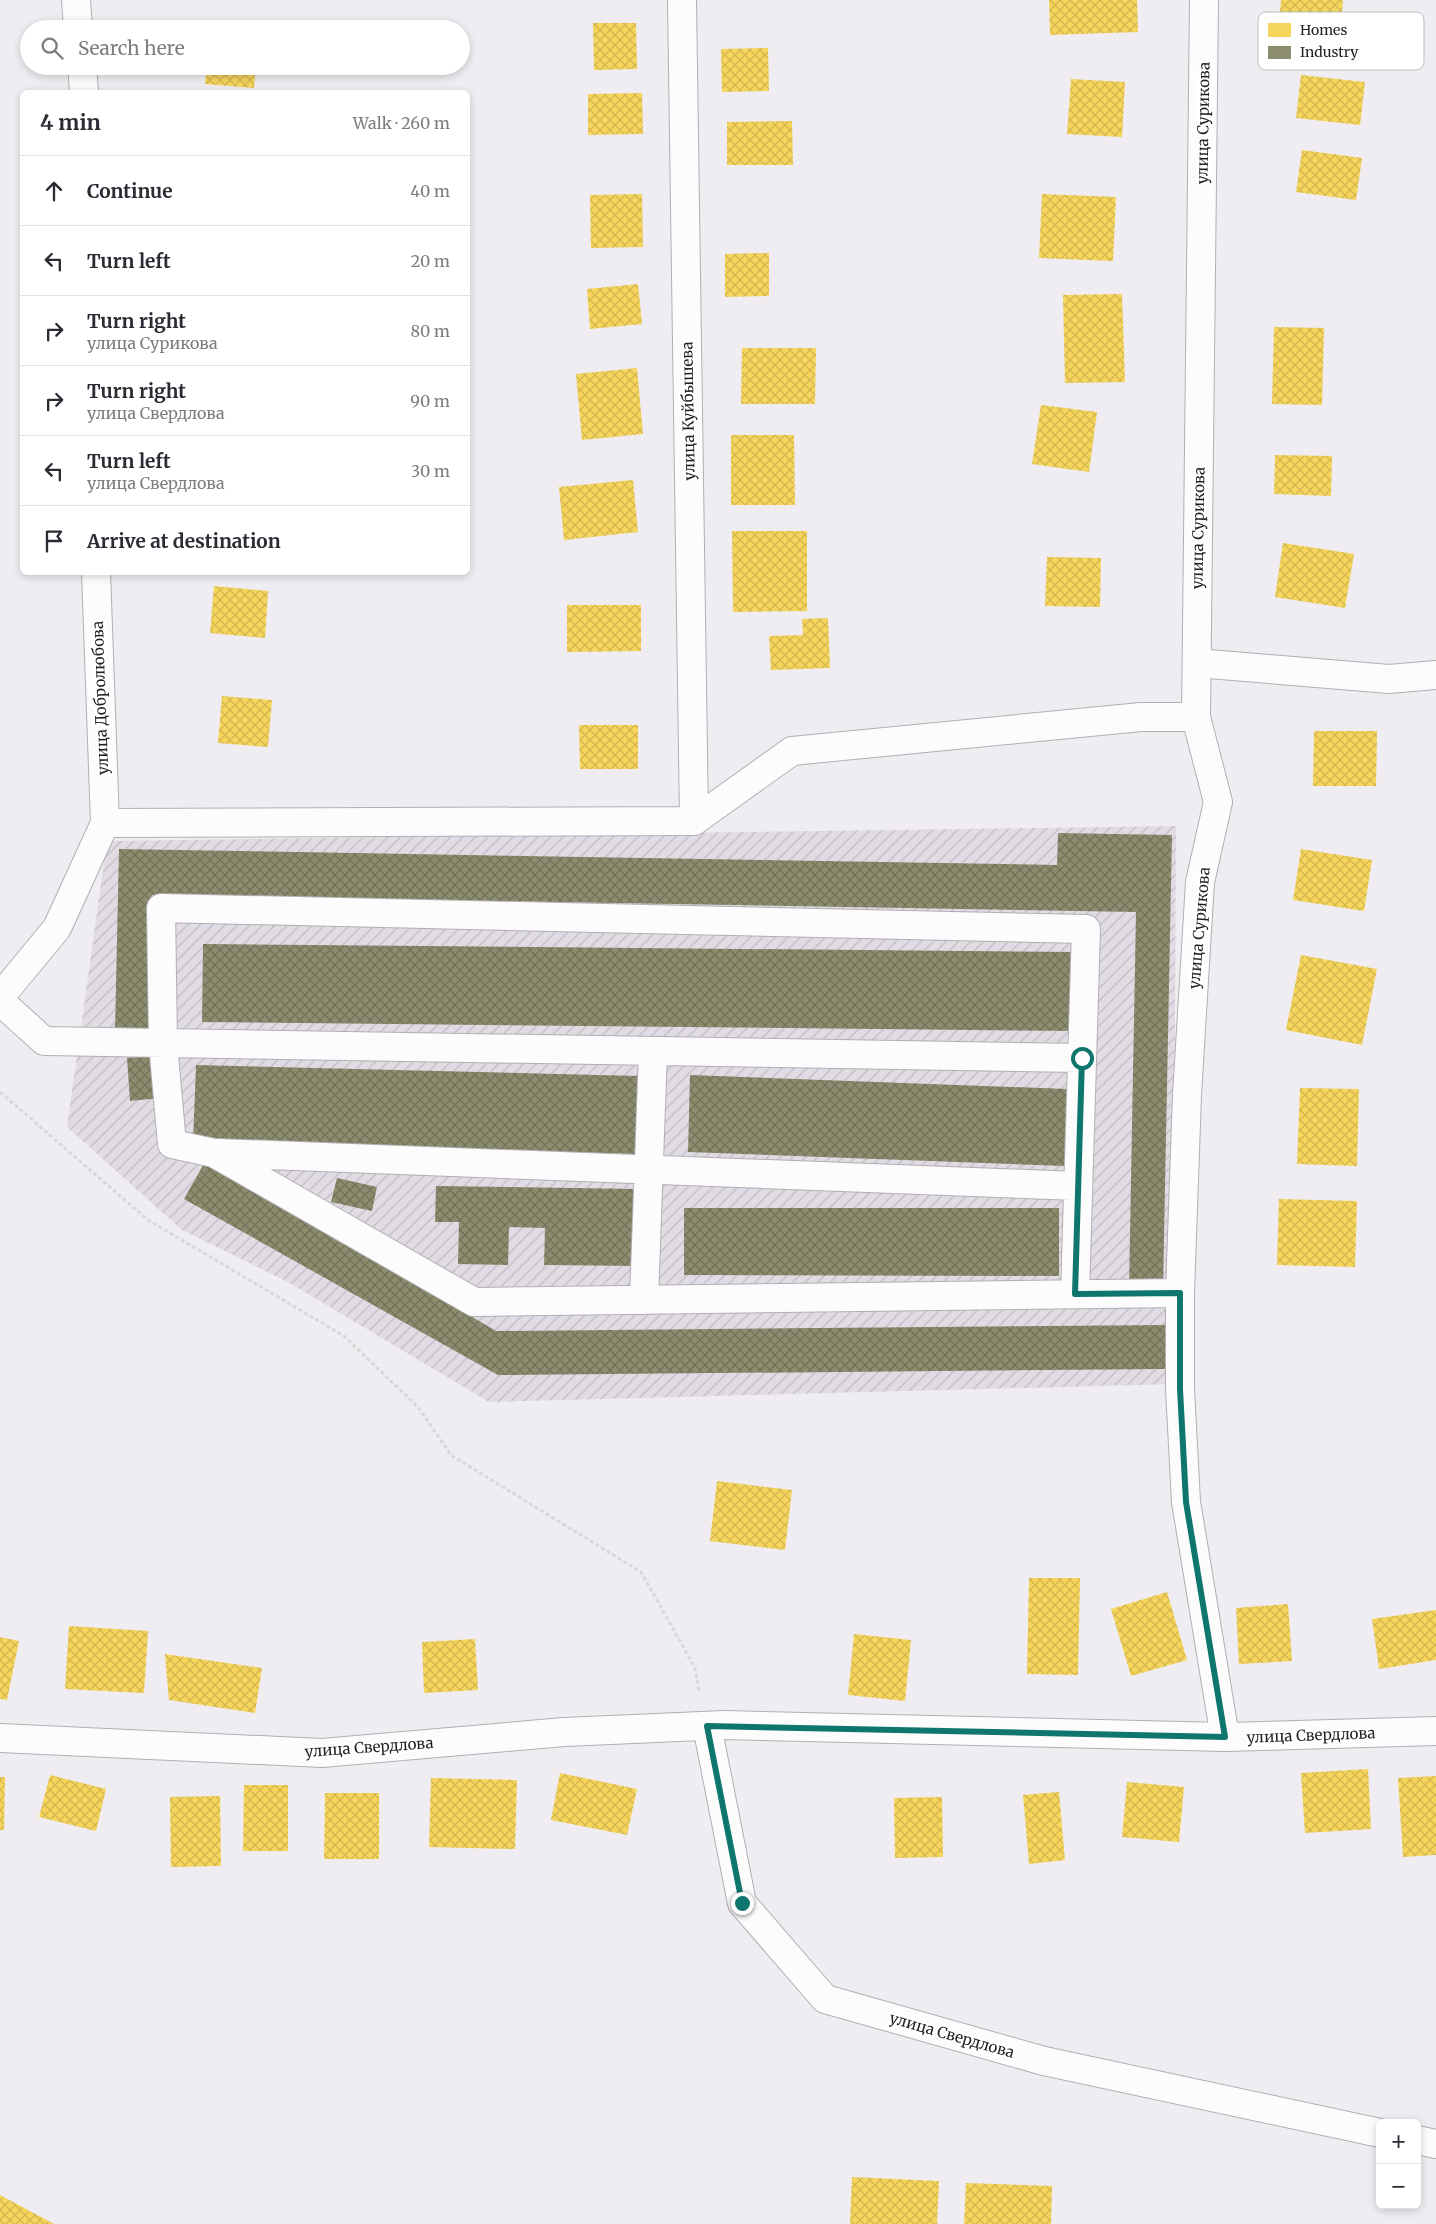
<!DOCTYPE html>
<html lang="en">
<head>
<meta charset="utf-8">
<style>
	body { margin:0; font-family:Merriweather,serif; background:#f7f7f7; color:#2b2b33 }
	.controls { position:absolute; right:15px; bottom:15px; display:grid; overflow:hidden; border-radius:8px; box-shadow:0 2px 8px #0003 }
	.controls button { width:45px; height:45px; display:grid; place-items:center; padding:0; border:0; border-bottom:1px solid #e1e1e2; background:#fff; color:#2b2b33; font:25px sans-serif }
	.stop { position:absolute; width:15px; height:15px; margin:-11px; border:4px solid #0f766e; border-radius:50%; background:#fff }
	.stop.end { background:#0f766e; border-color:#fff; box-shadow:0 1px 5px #0008 }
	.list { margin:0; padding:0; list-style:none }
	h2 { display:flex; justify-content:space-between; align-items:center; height:65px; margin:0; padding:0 20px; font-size:21px }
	h2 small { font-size:16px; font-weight:400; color:#7c7c81 }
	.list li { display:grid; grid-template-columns:32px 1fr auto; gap:15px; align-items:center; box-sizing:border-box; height:70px; padding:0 20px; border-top:1px solid #e1e1e2 }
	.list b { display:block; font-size:19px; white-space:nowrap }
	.list p { margin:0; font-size:16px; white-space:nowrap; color:#7c7c81 }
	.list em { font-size:16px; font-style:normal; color:#7c7c81 }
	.icon { flex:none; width:28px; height:28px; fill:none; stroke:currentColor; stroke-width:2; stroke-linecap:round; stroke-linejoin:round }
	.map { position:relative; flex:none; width:1436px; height:2224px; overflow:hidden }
	.search { position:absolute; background:#fff; box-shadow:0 2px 8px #0003; left:20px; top:20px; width:450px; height:55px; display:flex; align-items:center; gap:12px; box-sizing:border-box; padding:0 18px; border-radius:28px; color:#7c7c81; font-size:19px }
	.panel { position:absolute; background:#fff; box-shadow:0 2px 8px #0003; left:20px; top:90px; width:450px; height:485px; border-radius:8px }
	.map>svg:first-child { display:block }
	.industrial { fill:url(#industrial-furrows) }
	.homes { fill:url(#homes-cross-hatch) }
	.industry { fill:url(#industry-cross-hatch) }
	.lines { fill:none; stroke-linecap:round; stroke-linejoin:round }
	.minor-casing { stroke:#b1afb2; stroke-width:30 }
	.path { stroke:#d8d8d8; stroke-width:3; stroke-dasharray:4 2.5; stroke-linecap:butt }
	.minor { stroke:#fdfcfd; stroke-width:28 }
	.route { stroke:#0f766e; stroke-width:6 }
	.labels { text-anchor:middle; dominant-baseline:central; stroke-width:5; stroke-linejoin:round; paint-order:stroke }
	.street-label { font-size:15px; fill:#201f21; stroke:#fff }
	.key { fill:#fff; stroke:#bcbcbc; stroke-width:1 }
	.key-label { font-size:14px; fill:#201f21 }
</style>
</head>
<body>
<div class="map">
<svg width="1436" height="2224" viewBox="0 0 1436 2224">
	<defs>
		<pattern id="industrial-furrows" width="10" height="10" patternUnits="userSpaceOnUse" patternTransform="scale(1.25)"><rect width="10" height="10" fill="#e1dce4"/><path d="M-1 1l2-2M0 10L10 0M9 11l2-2" fill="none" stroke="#c1bcc3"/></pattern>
		<pattern id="homes-cross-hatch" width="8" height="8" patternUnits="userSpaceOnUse" patternTransform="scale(1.25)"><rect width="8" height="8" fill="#f6d55c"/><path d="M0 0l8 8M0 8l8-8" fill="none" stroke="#d3b650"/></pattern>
		<pattern id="industry-cross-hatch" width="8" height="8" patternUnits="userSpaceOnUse" patternTransform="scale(1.25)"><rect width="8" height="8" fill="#8c8c6e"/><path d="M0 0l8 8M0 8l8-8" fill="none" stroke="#72725a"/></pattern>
	</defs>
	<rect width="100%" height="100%" fill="#efedf1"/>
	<path class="industrial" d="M1176,826l-3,558 -684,18 -201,-120 -106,-52 -115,-103 40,-286z"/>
	<path class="homes" d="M1049,0h88l1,32 -88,3z
		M1281,0h62l-4,49 -62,-5z
		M593,23h43l1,46 -43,1z
		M768,48l1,43 -47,1 -1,-43z
		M207,66h49l-2,22 -49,-4z
		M1301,75l64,7 -5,43 -64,-7z
		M1071,79l54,3 -3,55 -55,-3z
		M642,93l1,41 -55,1v-41z
		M792,121l1,44h-66v-43z
		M1302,150l60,8 -6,42 -60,-8z
		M642,194l1,53 -52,1 -1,-53z
		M1042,194l74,3 -3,64 -74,-3z
		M769,253v43l-44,1v-43z
		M638,284l4,40 -52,5 -3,-40z
		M1122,294l3,88 -60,1 -2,-88z
		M1274,327l50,1 -2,77 -50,-1z
		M742,348h74l-1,56h-74z
		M637,368l6,66 -61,6 -6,-66z
		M1041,405l56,7 -8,60 -57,-8z
		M731,435h63l1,70h-64z
		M1275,455l57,1 -1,40 -57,-2z
		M633,480l5,52 -74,8 -5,-53z
		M732,531h75v80l-74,1z
		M1283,543l71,11 -9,54 -70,-11z
		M1047,557l54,1 -1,49 -55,-1z
		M214,586l54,5 -3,47 -55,-5z
		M567,605h74v46l-74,1z
		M828,618l2,50 -59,2 -2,-34 34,-1 -1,-16z
		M222,696l50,4 -4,47 -50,-4z
		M579,725h59v44h-58z
		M1314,731h63l-1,55h-63z
		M1301,849l71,11 -8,51 -71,-11z
		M1301,955l76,14 -15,76 -76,-15z
		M1300,1088l59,1 -2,77 -60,-2z
		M1279,1199l78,2 -2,66 -78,-2z
		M717,1481l75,9 -7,60 -75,-9z
		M1029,1578h51l-2,97 -51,-1z
		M1167,1592l20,68 -56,16 -20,-67z
		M1288,1604l4,57 -53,3 -3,-56z
		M1436,1610v50l-57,9 -7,-50z
		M69,1626l79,5 -4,62 -79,-4z
		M854,1634l57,6 -6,61 -57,-6z
		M0,1637l19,4 -12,59 -7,-1z
		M475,1639l3,51 -54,3 -2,-51z
		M165,1654l97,14 -7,45 -86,-13z
		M1368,1769l3,60 -66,4 -4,-60z
		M560,1773l77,16 -10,46 -76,-15z
		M50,1775l56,14 -10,42 -57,-14z
		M1436,1776v79l-33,2 -5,-79z
		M0,1777h5l-1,53h-4z
		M431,1778l86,2 -2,69 -86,-2z
		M1127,1782l57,5 -5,55 -57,-5z
		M244,1785h44v66h-45z
		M1059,1792l6,68 -36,4 -6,-69z
		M325,1793h54v66h-55z
		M220,1796l1,70 -50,1 -1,-70z
		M942,1797l1,60 -48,1 -1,-60z
		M852,2177l87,4 -2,43h-87z
		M966,2183l86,3 -1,38h-87z
		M0,2195l54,29h-54z"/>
	<path class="industry" d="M1058,833l114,2 -9,453h-34l7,-376 -984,-17 -3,137 -34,-1 4,-182 938,16z
		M203,944l873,8 -1,79 -873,-9z
		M157,1055l3,43 -30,3 -3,-43z
		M196,1065l443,11 -2,78 -444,-12z
		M690,1075l378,14 -3,77 -377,-14z
		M206,1160l290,171 669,-6 1,44 -668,6 -314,-176z
		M337,1178l40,9 -5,24 -41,-9z
		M436,1186l201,3 -1,77 -92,-1 1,-37 -36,-1 -1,38 -50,-1 1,-42h-24z
		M684,1208h375v68l-375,-1z"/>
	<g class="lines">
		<g class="minor-casing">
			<path id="minor" d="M76,0l2,29
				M682,0l12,821
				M1204,0l-8,717 22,85 -18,80 -13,213 -7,198v96l6,113 39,235
				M82,66l2,26
				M1197,663l192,16 47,-4
				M105,823l589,-2 98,-70 349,-34h55
				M0,997l57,-69 48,-105 -9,-251
				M0,1001l44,40 1038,17
				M218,1153l860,33
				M1075,1294l11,-365 -925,-21 2,136 9,100 42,9 260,149 706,-9
				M644,1300l9,-249
				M707,1726l35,177 83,96 219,62 336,72
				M0,1738l322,15 242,-21 161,-7 500,12 211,-6
				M1417,2140l19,4"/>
		</g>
		<path class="path" d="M0,1092l148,128 196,116 74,71 33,48 190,117 54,96 4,23"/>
		<use href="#minor" class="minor"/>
	</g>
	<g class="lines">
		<path class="route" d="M742,1903l-35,-177 518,11 -39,-235 -6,-113v-96l-105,1 7,-236"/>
	</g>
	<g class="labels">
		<g class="street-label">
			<text transform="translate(1203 123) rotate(-89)">улица Сурикова</text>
			<text transform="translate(688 411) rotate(-91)">улица Куйбышева</text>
			<text transform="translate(1198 528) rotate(-89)">улица Сурикова</text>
			<text transform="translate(100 698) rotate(-92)">улица Добролюбова</text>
			<text transform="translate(1199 928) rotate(-85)">улица Сурикова</text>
			<text transform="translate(1311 1735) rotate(-2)">улица Свердлова</text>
			<text transform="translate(369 1747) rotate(-4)">улица Свердлова</text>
			<text transform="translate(952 2035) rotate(16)">улица Свердлова</text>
		</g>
	</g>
	<rect x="1258" y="12" width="166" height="58" rx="8" class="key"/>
	<rect x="1268" y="23" width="23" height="14" fill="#f6d55c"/>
	<rect x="1268" y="46" width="23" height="13" fill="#8c8c6e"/>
	<g class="key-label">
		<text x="1300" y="35">Homes</text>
		<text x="1300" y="57">Industry</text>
	</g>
</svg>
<div class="controls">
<button>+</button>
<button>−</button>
</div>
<div class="stop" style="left:1082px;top:1058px"></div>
<div class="stop end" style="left:742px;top:1903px"></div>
<div class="search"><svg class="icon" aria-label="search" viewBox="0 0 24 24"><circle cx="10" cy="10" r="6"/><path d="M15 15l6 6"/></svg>Search here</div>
<section class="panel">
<h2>4 min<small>Walk · 260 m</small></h2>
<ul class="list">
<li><svg class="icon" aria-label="ahead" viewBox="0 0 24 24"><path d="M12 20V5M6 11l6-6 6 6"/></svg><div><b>Continue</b></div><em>40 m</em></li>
<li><svg class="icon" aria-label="left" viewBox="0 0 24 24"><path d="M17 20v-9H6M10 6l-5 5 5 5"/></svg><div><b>Turn left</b></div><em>20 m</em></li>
<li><svg class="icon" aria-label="right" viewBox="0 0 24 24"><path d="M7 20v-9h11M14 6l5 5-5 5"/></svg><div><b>Turn right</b><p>улица Сурикова</p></div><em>80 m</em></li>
<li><svg class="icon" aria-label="right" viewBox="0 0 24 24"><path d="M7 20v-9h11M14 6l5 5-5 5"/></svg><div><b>Turn right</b><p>улица Свердлова</p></div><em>90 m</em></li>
<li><svg class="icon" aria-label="left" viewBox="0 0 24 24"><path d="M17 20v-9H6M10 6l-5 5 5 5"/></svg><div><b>Turn left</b><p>улица Свердлова</p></div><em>30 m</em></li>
<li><svg class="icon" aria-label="arrive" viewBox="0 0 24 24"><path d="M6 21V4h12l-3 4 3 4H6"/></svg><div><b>Arrive at destination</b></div></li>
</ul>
</section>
</div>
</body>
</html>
